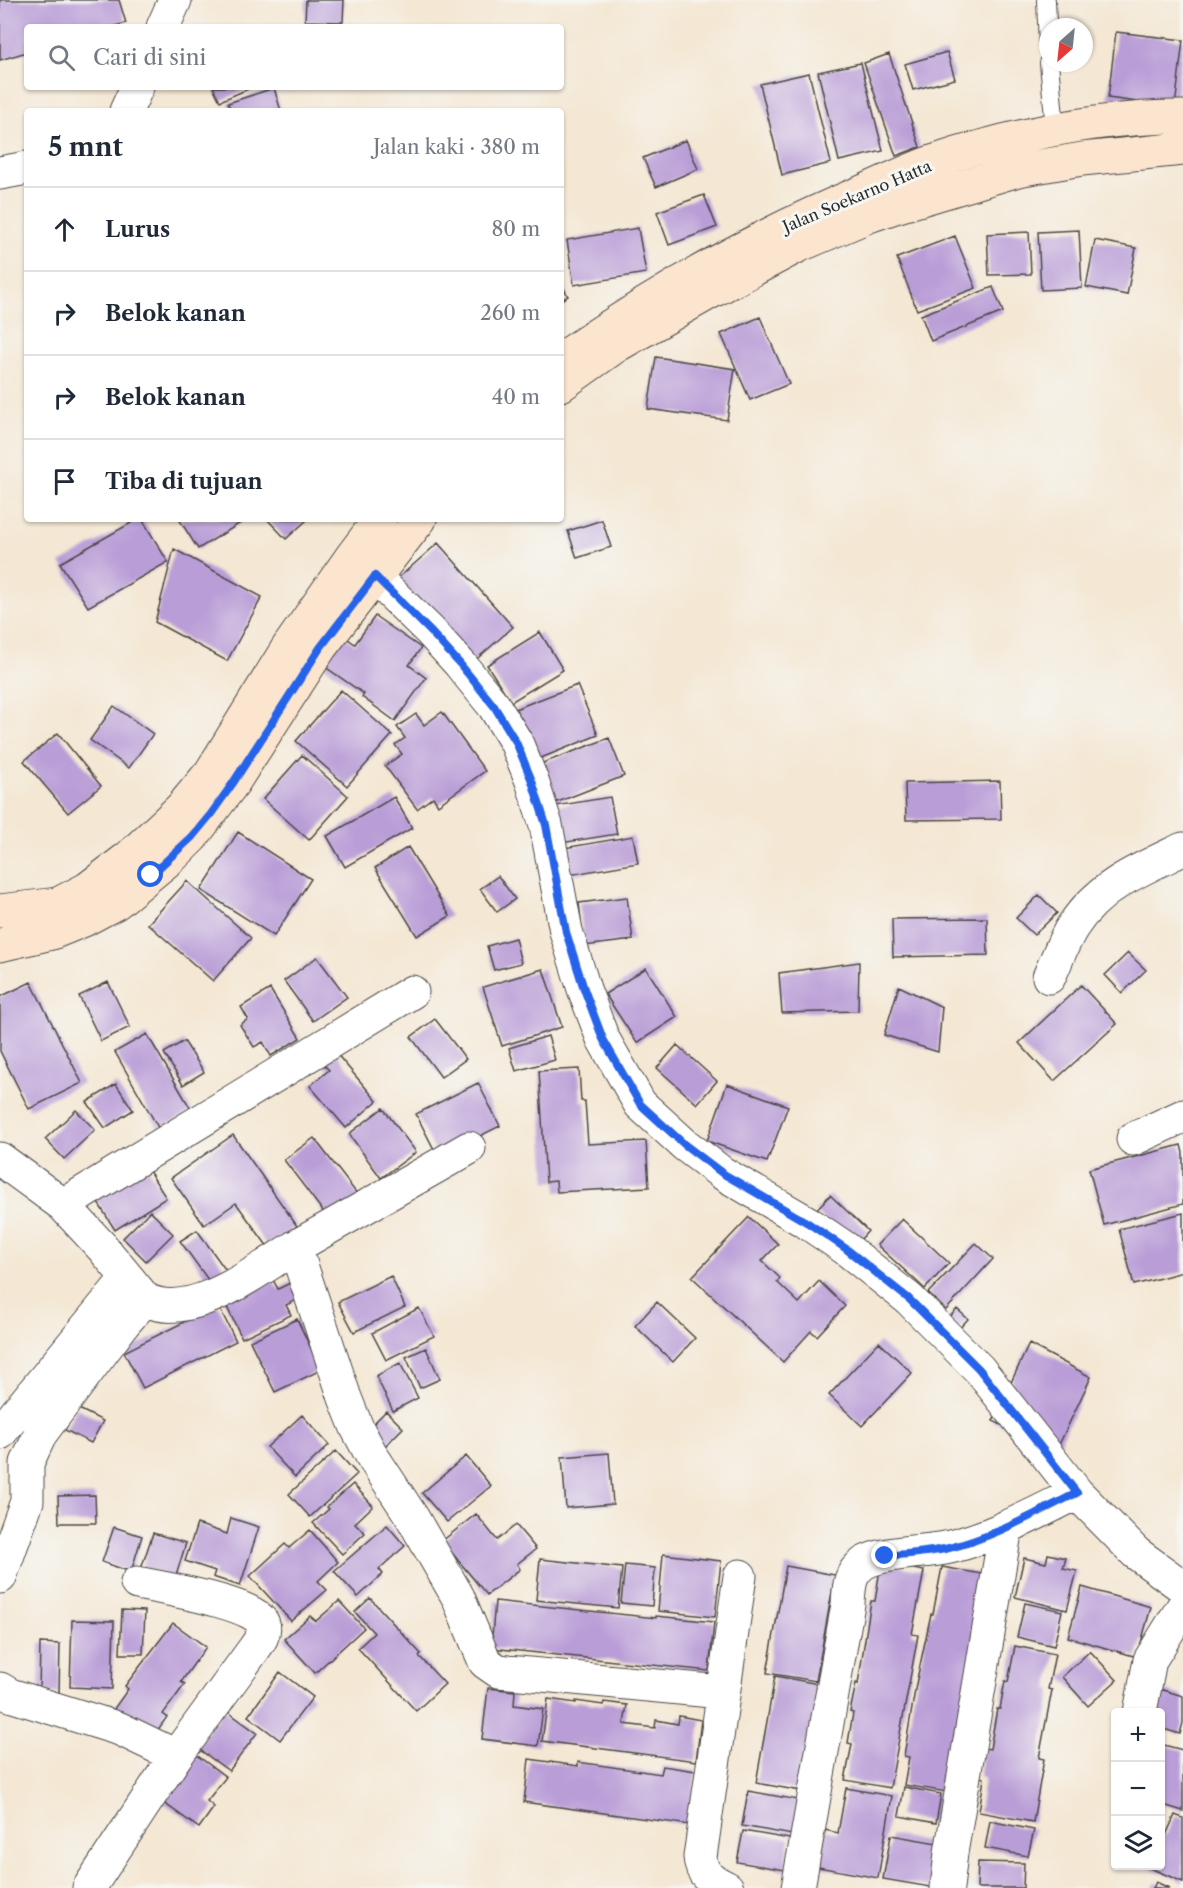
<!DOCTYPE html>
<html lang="id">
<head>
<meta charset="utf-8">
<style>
	body { margin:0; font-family:"Libre Caslon Text",serif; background:#f6f6f7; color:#1f2937 }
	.controls { position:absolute; right:18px; bottom:18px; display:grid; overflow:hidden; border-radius:6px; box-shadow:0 2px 4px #0004 }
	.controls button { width:54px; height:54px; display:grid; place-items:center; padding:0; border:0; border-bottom:2px solid #e0e1e3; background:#fff; color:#1f2937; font:30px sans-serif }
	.compass { position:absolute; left:1039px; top:18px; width:54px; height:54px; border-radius:50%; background:#fff; box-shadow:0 2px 4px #0004; rotate:207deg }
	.stop { position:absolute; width:18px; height:18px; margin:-14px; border:4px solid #2563eb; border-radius:50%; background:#fff }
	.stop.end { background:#2563eb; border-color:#fff; box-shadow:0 2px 6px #0008 }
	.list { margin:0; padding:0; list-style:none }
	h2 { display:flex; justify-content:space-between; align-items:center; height:78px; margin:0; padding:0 24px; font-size:26px }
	h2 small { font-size:20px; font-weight:400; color:#747a83 }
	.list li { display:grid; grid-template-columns:39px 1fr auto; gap:18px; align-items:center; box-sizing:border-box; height:84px; padding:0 24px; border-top:2px solid #e0e1e3 }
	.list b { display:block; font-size:22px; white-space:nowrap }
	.list em { font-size:20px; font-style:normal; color:#747a83 }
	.icon { flex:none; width:33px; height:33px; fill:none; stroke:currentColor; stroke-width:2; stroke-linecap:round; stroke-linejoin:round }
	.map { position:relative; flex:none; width:1183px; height:1888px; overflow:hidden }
	.search { position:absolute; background:#fff; box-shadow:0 2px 4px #0004; left:24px; top:24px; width:540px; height:66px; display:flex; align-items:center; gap:15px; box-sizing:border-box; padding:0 21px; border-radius:6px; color:#747a83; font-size:22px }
	.panel { position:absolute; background:#fff; box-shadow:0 2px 4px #0004; left:24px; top:108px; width:540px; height:414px; border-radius:6px }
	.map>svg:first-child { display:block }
	.building { fill:#b99dd7 }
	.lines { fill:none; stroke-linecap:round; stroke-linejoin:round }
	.lane-casing { stroke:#494744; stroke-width:20 }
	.street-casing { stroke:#494744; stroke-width:35 }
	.secondary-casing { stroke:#494744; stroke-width:35 }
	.lane { stroke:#fff; stroke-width:18 }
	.street { stroke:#fff; stroke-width:33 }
	.secondary { stroke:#fbe5cf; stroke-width:33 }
	.route { stroke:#2563eb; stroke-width:8 }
	.labels { text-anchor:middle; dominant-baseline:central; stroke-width:6; stroke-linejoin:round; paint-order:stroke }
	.street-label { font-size:16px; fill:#2b2b2b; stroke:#f6f6f2 }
</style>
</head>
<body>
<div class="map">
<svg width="1183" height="1888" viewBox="0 0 1183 1888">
	<rect width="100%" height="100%" fill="#f6f6f2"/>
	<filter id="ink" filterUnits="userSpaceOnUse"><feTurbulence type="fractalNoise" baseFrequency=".0167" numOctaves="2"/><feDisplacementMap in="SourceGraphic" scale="12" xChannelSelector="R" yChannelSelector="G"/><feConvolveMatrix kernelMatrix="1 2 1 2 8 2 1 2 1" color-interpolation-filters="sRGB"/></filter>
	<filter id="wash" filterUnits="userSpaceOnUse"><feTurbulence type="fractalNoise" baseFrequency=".008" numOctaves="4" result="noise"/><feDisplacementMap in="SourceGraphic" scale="24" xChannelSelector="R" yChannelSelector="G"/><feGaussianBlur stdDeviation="1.35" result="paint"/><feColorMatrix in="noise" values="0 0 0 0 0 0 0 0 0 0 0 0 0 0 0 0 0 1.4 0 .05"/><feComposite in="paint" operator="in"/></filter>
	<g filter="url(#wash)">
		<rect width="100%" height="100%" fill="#f4e7d3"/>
		<g id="blocks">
			<path class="building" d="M0,0h119l7,23 -14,4h-85v25l-27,8z
				M306,0h38l-1,22 -38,-1z
				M1116,32l67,8 -8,67 -67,-9z
				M947,52l8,27 -42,11 -8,-26z
				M889,54l31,93 -24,9 -32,-93z
				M861,63l22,88 -44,10 -21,-89z
				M809,73l22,90 -49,12 -22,-91z
				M213,87h40l-33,14z
				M274,88l7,23h-50l-3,-8z
				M686,140l12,29 -42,18 -13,-29z
				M704,195l13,32 -48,18 -12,-33z
				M638,228l8,45 -72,12 -7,-45z
				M1079,230l3,58 -41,2 -3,-58z
				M1029,232l2,42 -42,1 -2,-41z
				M955,236l21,52 -59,22 -20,-52z
				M1095,240l41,8 -9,47 -41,-8z
				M561,284l7,12 -7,4z
				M993,287l10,25 -72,29 -10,-26z
				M760,317l29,67 -39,16 -29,-66z
				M656,357l79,12 -8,51 -79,-11z
				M138,519h4l26,43 -80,45 -28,-44z
				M179,519h68l-49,30z
				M267,519h41l-22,20z
				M602,520l9,27 -34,11 -9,-27z
				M438,543l75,84 -42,37 -75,-84z
				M174,549l88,48 -35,64 -72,-39z
				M375,616l46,32 -12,17 17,13 -31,43 -33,-24 2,-3 -43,-30 20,-30 14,10z
				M540,632l23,38 -52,32 -24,-37z
				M577,685l21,50 -62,25 -21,-51z
				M341,690l51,45 -45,51 -51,-45z
				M114,706l39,28 -24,34 -39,-28z
				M442,712l43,59 -47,34 -5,-8 -16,12 -32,-43 17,-12 -7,-9 10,-7 -8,-11 19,-13 8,11z
				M58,733l43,53 -33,27 -44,-52z
				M609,738l15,38 -74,29 -15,-39z
				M302,755l46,41 -39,44 -46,-41z
				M1000,781l1,38 -95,1 -1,-37z
				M394,797l18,31 -67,39 -18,-31z
				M610,797l7,37 -56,9 -6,-37z
				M238,832l73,47 -37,57 -73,-46z
				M633,836l5,27 -75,13 -5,-27z
				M408,847l42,69 -33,20 -42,-68z
				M498,876l17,23 -18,13 -17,-23z
				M187,881l64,57 -38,43 -65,-57z
				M1039,895l18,18 -23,22 -18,-17z
				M627,897l6,43 -49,6 -5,-43z
				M987,918l1,37 -95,2 -1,-38z
				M515,938l6,25 -27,7 -7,-24z
				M1128,953l18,17 -24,23 -17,-18z
				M317,957l30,40 -34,24 -29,-40z
				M859,962l-1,49 -76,2 -3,-40z
				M646,968l31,49 -40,26 -32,-49z
				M543,969l19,58 -60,19 -19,-59z
				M31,982l51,101 -53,26 -29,-58v-54z
				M108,982l22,45 -29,14 -22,-45z
				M1081,985l36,39 -63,57 -35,-38z
				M899,986l43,21 -4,45 -54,-17z
				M270,989l30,49 -29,18 -8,-14 -9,5 -14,-22 8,-6 -7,-12z
				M435,1019l31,40 -25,18 -30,-40z
				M147,1034l45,77 -33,18 -44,-77z
				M548,1036l7,24 -39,11 -7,-23z
				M184,1041l20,31 -21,13 -19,-32z
				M677,1045l40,36 -20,23 -40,-36z
				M335,1052l42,49 -31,27 -36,-42 19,-16 -7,-7z
				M579,1069l2,32h4l3,43 58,-3 3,46 -92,5 -1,-11 -10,1 -7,-111z
				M478,1083l22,43 -62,31 -22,-43z
				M116,1084l17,26 -28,18 -18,-26z
				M727,1084l61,22 -21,56 -60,-21z
				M383,1108l33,44 -35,26 -32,-44z
				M76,1110l19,20 -31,29 -19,-20z
				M233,1135l64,91 -29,21 -32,-44 -32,22 -33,-47z
				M314,1138l47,61 -30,23 -47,-62z
				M1181,1145l2,8v51l-79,21 -15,-56z
				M146,1166l20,32 -51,32 -20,-32z
				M830,1195l38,36 -14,16 -39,-36z
				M150,1211l23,23 -27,27 -23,-23z
				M1183,1213v59l-49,13 -15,-56z
				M749,1217l29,27 -16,17 18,17 -3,4 22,21 20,-22 26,25 -28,30 -6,-5 -28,31 -91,-85z
				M902,1219l47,44 -24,26 -48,-44z
				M197,1230l33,46 -16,12 -34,-47z
				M976,1243l17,16 -47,51 -18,-17z
				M271,1276l7,13 14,-7 8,16 -14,7 5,10 -49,23 -19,-39z
				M391,1276l14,31 -51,25 -16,-30z
				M657,1302l38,36 -22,24 -38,-36z
				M218,1305l18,36 -93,47 -19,-36z
				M419,1308l15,28 -48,24 -14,-27z
				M957,1309l11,10 -14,15 -11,-10z
				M297,1319l24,51 -46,22 -25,-51z
				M879,1342l33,31 -50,53 -33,-31z
				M1029,1344l62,33 -35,74 -63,-30z
				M426,1348l14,31 -20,9 -14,-31z
				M400,1363l18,35 -25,13 -17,-35z
				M77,1408l26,13 -12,22 -26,-13z
				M386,1411l17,17 -21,21 -17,-17z
				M302,1415l27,30 -34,32 -28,-30z
				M336,1451l21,23 -47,43 -21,-23z
				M609,1453l4,51 -47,4 -4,-51z
				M466,1456l25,30 -44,36 -25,-29z
				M353,1484l20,22 -18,17 10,10 -23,21 -29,-31 16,-14 -2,-2z
				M95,1495l1,28h-37l-1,-27z
				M476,1514l21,26 19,-15 20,24 -19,15 3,5 -33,26 -45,-54z
				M231,1518l28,9 -19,59 -27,-9 2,-6 -30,-10 12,-37 30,10z
				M387,1525l18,21 -26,23 4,5 -25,23 -24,-26z
				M114,1527l28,9 -11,36 -29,-10z
				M310,1530l28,32 -20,19 9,9 -36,31 -41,-45 35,-32 4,4z
				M153,1533l33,10 -11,36 -34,-10z
				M663,1554l58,7 -6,56 -57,-6z
				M1048,1554l18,4 -3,10 14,3 -10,39 -52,-13 9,-39 22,5z
				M540,1559l82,9 -4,40 -82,-8z
				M881,1563l43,8 -12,63 6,1 -28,153 -45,-8 7,-36 -4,-1 5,-30 -3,-1 6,-29 2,1 13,-83h4z
				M625,1565l30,3 -3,38 -31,-3z
				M786,1566l49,9 -19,106 -49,-8z
				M942,1567l46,8 -35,218 -49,-8 5,-28 -5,-1 12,-72 15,-70h2z
				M1082,1587l69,20 -14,50 -69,-20z
				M370,1598l51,56 -2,2 26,28 -29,27 -58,-63 16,-15 -19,-21z
				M339,1601l25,27 -49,45 -31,-34 26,-23 6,5z
				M495,1601l161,17v-2l58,6 -5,49 -218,-23z
				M1025,1603l37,8 -8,35 -37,-9z
				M122,1610l23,1 -2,43h-23z
				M72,1620l42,1 -2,68 -42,-2z
				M173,1623l33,24 -25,35 4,2 -22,30 4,3 -15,21 -39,-28 15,-21 -3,-3z
				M40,1643l20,1 -1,49h-20z
				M1015,1646l40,8 -7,35 4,1 -13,68 5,1 -11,63 -54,-10 5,-34 -5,-1 5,-29 6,1 7,-40h3l5,-28 3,1z
				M1090,1651l27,29 -29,26 -26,-29z
				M280,1672l33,25 -33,43 -32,-24z
				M775,1676l44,8 -12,108 -51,-9z
				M1153,1687l30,9v27l-3,11 -20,-6v-16h-14z
				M488,1688l27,3 -1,14 29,4 -5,37 -56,-7z
				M548,1699l28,4v-2l27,4 1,-3 23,3 -3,19 31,4 1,-8 22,4 1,-8 22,4 -5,41 -154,-20z
				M224,1709l33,24 -28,38 -33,-24z
				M1160,1744l23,6v61l-23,-7z
				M195,1754l31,23 -19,24 7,6 -15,21 -42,-30z
				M529,1759l49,7v-4l83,12 2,-8 33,5 -6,54 -166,-23z
				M904,1787l37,7 -5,29 -37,-7z
				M846,1788l46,8 -14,82 -60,-11 7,-37 13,3z
				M748,1791l56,10 -6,35 -56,-10z
				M1175,1815l8,3v64l-38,-16h15v-29l2,-3 4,1z
				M990,1821l44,9 -6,26 -43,-8z
				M743,1831l47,8 -5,31 -48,-8z
				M891,1835l52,9 -7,44 -53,-9z
				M978,1862l46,1 -1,25h-46z
				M1156,1882l13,6h-16z"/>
		</g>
	</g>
	<g filter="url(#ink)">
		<use href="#blocks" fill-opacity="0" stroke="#494744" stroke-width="1.5"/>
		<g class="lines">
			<g class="lane-casing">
				<path id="lane" d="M1046,0l2,45
					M1049,63l6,65"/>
			</g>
			<g class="street-casing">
				<path id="street" d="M163,27l12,-27
					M126,111l11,-24
					M0,173l27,-5
					M354,557l76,74 30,33 34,42 22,36 16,39 14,44 20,106 18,58 19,50 37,65 45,41 37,28 86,50 37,25 64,51 70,70 98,124c-41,20 -82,43 -127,54 -24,6 -67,4 -86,16 -15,10 -15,24 -16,41l-50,284
					M1049,977c8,-17 14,-36 24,-51 27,-41 68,-57 110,-77
					M1133,1139l50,-23
					M0,1159l63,46 349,-213
					M63,1205l39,42 43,52c44,25 113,-29 150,-52l50,151 12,30 15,28 40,61 46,80 27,65 13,9 224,21
					M295,1247l174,-99
					M0,1433l127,-155
					M1077,1493l59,60 47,34
					M0,1577l27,-76v-38l14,-30 83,-110 21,-24
					M0,1689l10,6 110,34 56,27 78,-107c5,-7 12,-16 9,-25 -6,-21 -103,-36 -126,-41
					M1140,1712l10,-52 33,-53
					M89,1888l87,-132
					M727,1888c-15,-7 -26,-13 -27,-31l40,-281
					M947,1888l4,-35 55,-326"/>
			</g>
			<g class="secondary-casing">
				<path id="secondary" d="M561,359c95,-66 195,-123 301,-167 23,-10 45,-21 67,-29 82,-28 168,-46 254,-46
					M561,385l55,-39 93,-53 89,-47 68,-29 29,-10 123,-37 64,-11 101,-10
					M0,911l58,-7 29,-15 42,-32 52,-49 30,-36 76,-123 65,-93 28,-37
					M0,945l52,-12 32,-13 32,-17 57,-47 19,-19 41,-54 87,-135 100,-129"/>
			</g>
			<use href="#lane" class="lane"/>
			<use href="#street" class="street"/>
			<use href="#secondary" class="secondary"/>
		</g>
	</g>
	<g class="lines" filter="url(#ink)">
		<path class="route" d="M151,875l41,-38 19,-23 22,-31 87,-135 55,-72 55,55 30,33 34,42 22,36 16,39 14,44 20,107 18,57 19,50 37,65 45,41 37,28 86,50 37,25 64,51 70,70 98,124c-41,20 -83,44 -128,55 -21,5 -43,6 -64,8"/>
	</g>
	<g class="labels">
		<g class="street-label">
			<text transform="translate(857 196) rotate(-23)">Jalan Soekarno Hatta</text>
		</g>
	</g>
</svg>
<div class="controls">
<button>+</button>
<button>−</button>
<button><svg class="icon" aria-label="layers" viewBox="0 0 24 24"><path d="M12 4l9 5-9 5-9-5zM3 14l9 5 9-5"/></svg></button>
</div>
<svg class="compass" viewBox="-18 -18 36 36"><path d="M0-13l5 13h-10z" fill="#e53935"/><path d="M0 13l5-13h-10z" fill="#747a83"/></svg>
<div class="stop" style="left:151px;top:875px"></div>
<div class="stop end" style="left:885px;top:1556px"></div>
<div class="search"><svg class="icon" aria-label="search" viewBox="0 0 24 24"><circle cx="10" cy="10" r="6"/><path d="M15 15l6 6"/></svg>Cari di sini</div>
<section class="panel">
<h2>5 mnt<small>Jalan kaki · 380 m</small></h2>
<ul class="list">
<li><svg class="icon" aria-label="ahead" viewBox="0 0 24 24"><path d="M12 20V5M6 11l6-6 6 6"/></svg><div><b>Lurus</b></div><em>80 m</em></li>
<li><svg class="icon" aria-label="right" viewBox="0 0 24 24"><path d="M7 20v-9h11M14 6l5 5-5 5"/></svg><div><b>Belok kanan</b></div><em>260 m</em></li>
<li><svg class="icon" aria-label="right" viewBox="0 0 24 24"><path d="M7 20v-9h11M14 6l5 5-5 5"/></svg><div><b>Belok kanan</b></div><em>40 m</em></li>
<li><svg class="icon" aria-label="arrive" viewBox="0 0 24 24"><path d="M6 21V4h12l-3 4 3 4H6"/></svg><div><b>Tiba di tujuan</b></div></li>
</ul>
</section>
</div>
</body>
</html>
